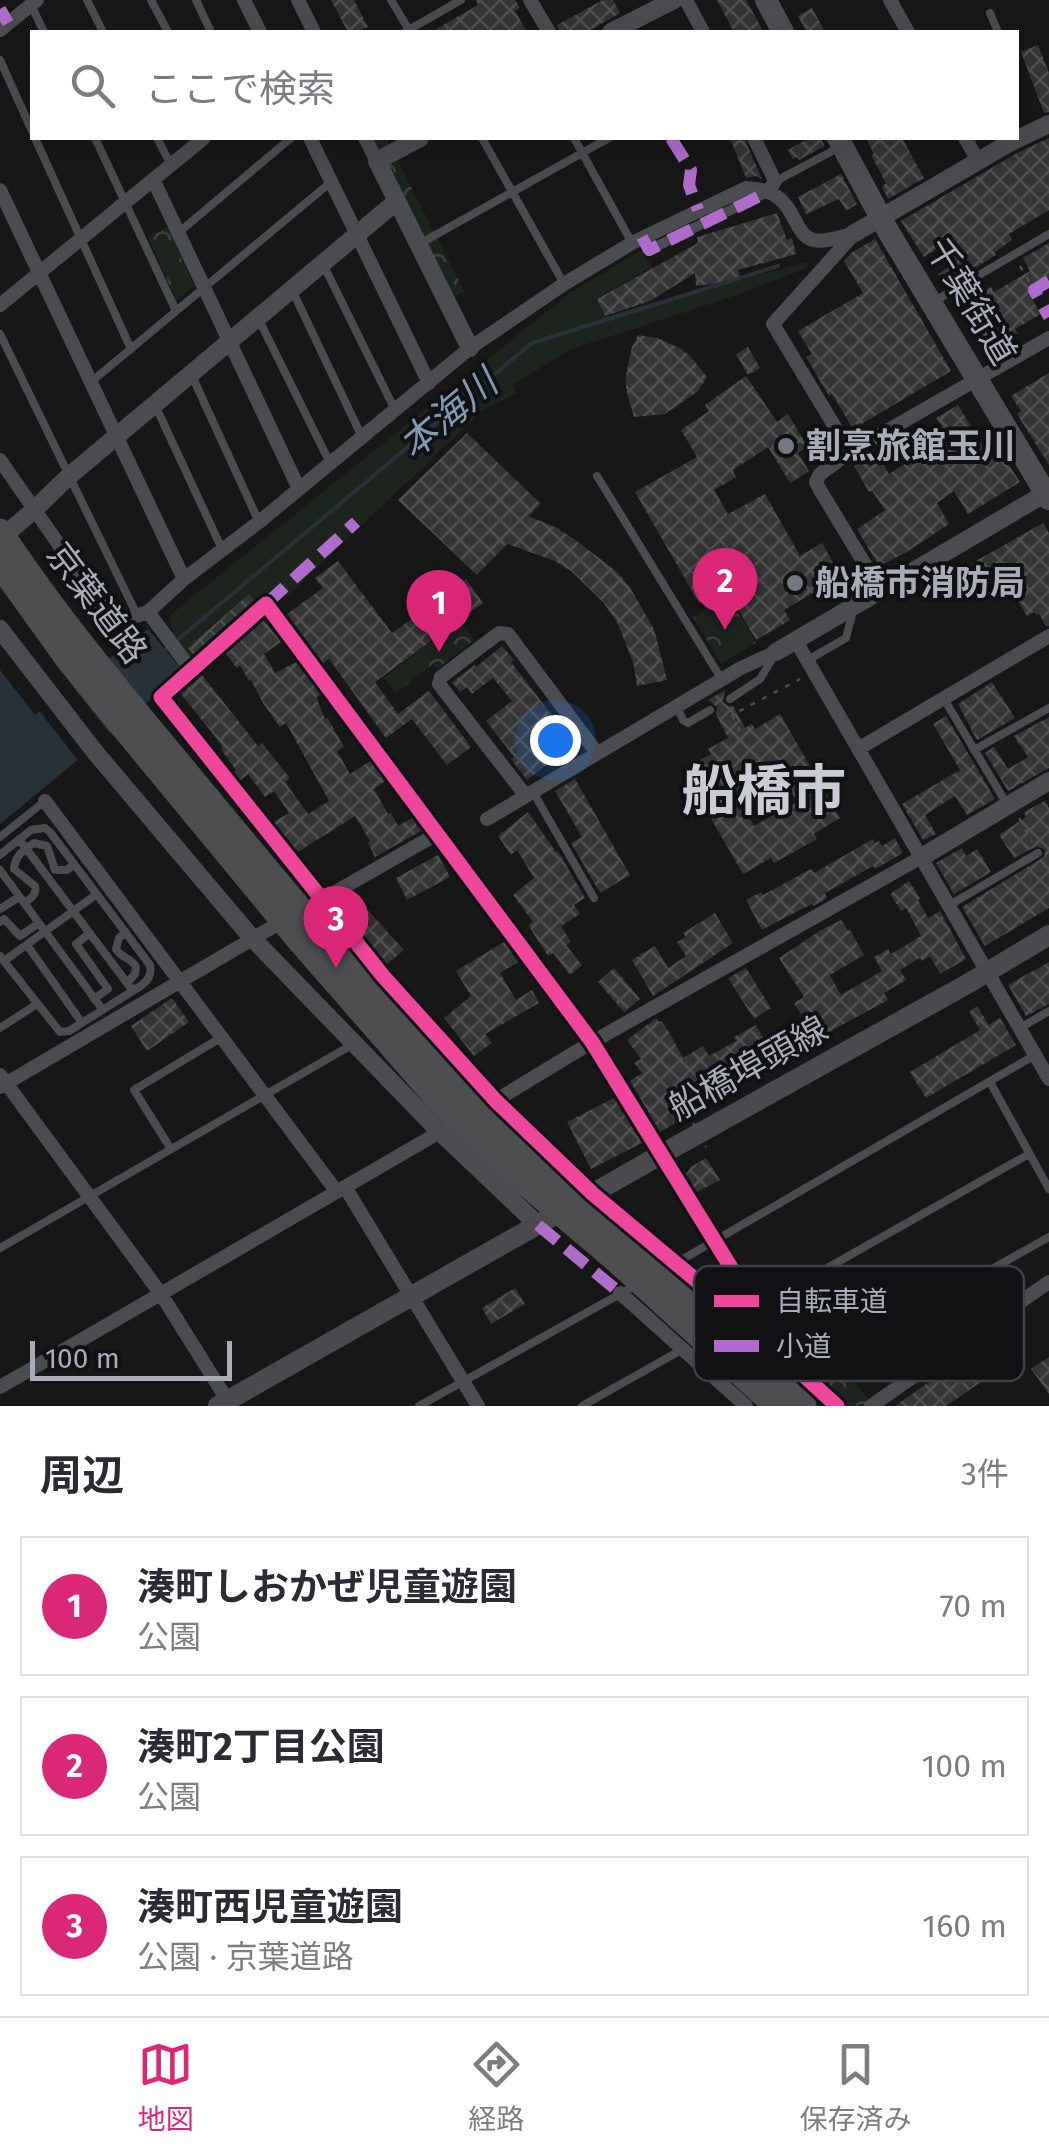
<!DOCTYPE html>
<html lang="ja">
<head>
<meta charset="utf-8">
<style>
	body { margin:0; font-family:"Fira Sans","Noto Sans JP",sans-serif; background:#f2f2f3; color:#2b2b33 }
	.scale { position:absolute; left:30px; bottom:25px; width:202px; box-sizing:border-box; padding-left:10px; border:5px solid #a8adb8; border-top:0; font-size:28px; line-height:35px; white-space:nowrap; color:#a8adb8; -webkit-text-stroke:8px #111113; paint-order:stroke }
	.you { position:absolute; left:555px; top:740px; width:35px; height:35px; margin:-25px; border:8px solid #fff; border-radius:50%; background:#1a73e8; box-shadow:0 0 0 15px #1a73e833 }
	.badge { display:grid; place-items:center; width:65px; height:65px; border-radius:50%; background:#db2777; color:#fff; font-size:32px; font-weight:700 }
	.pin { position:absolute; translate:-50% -82px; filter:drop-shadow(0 2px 5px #0008) }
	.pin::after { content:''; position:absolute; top:52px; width:35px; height:30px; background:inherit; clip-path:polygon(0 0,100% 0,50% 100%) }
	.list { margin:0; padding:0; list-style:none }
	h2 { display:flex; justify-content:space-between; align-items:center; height:130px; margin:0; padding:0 40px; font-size:42px }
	h2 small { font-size:32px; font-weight:400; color:#7c7c81 }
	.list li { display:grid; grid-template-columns:65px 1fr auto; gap:30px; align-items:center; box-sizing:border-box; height:140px; margin:0 20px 20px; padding:0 20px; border:2px solid #e1e1e2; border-radius:0px }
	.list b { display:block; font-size:38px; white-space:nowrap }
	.list p { margin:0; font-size:32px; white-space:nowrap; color:#7c7c81 }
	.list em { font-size:32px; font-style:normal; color:#7c7c81 }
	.icon { flex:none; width:55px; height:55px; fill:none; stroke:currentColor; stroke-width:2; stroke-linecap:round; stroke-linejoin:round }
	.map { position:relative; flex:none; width:1049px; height:1406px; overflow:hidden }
	.search { position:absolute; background:#fff; box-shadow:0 10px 40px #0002; left:30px; right:30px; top:30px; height:110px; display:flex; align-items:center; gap:25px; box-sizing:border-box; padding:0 35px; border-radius:0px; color:#7c7c81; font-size:38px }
	.sheet { height:610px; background:#fff }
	nav { display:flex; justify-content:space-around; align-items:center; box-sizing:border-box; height:140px; border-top:2px solid #e1e1e2; background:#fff; font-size:28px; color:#7c7c81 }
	nav a { display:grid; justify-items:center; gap:5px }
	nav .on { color:#db2777 }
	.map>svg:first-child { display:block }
	.grass { fill:#1d241e }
	.forest { fill:url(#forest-crowns) }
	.water { fill:#2a3239 }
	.pier { fill:#171717 }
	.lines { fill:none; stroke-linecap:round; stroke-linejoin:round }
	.stream { stroke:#2a3239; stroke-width:4 }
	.building { fill:url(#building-cross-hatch); fill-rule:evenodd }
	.path { stroke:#4d4e52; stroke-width:2.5; stroke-dasharray:5 8; stroke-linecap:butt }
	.service { stroke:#4b4c50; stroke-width:8 }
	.pedestrian { stroke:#4b4c50; stroke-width:10 }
	.minor { stroke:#4b4c50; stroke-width:14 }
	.tertiary { stroke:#4b4c50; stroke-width:18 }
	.secondary { stroke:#4a4a4e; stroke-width:20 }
	.trunk { stroke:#4e4e52; stroke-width:22 }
	.path-bridge { stroke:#4d4e52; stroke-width:2.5; stroke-dasharray:5 8; stroke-linecap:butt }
	.motorway-bridge { stroke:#4e4e51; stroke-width:25 }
	.quiet { stroke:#b06ccc; stroke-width:12; stroke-dasharray:25 12; stroke-linecap:butt }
	.cycleway-casing { stroke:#111113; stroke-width:21 }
	.cycleway { stroke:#ed469a; stroke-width:15 }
	.poi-dot { fill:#757880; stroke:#111113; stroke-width:4 }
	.labels { text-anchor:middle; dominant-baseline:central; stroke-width:8; stroke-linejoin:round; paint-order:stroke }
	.street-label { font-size:35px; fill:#a8adb8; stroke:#111113 }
	.poi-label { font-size:35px; font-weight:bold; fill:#a8adb8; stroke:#111113; text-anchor:start }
	.water-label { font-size:38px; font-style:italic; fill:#7f9bb3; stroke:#111113 }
	.town-label { font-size:55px; font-weight:bold; fill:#c9ccd4; stroke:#111113 }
	.key { fill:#111113; stroke:#3e4045; stroke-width:2.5 }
	.key-label { font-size:28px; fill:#a8adb8 }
</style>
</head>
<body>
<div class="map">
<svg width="1049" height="1406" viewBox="0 0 1049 1406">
	<defs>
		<pattern id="forest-crowns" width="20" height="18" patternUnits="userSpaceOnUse" patternTransform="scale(2.5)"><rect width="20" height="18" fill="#1d241e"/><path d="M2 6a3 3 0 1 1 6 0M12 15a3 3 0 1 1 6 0" fill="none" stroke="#3b413d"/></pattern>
		<pattern id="building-cross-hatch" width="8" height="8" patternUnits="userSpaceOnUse" patternTransform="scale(2.5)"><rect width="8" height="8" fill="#353536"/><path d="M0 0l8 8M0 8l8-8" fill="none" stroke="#4f5051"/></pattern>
	</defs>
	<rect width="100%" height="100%" fill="#171717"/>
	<path class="grass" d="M642,250l10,17 -56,32 9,18c66,-22 134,-36 202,-55l2,5 -66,26 -174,57 -56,35 3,8 -34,18 -197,187 -9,-12 -86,71c-10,-14 -21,-24 -20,-42l401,-323z"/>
	<path class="forest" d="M372,138h14l78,153 -13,8z
		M168,227l26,59 -18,15 -28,-65z
		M728,596l28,47 -35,20 -28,-46z
		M460,620l14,20 -37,29 -4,-5 -37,29 -12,-15z
		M836,1362l35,40 -5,4h-23l-31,-28z"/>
	<path class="water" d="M148,629l36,43 -184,152v-154l35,45z"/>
	<path class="pier" d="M70,683l43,54 -32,27 -44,-56z"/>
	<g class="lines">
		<path class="stream" d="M163,652l369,-309 246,-77"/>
	</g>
	<path class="building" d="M331,0h23l14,27 -11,5h-9z
		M476,0h39l5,8 -5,3 12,21h-96l47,-27z
		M603,0h10l7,13 -33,19h-27l-3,-7z
		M717,0h29l16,29 -7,3h-21z
		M812,8l6,11 7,13h-18l-9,-16z
		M1038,45l11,28v39l-5,1 -23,-61z
		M730,138h14l18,41 -6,-3 -10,2z
		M809,138h11l5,8 -26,14 -2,-3 -4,2 -5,-9z
		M866,138h36l22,40 -36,21 -6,-12 4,-4 -15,-28 3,-1z
		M1049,138v72l-40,24 3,6 -17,12 1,3 -51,31 -7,-12 19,-12 -11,-19 -22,14 -23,-36 116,-68z
		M841,174l16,30 -11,7 -7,-12 -33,15 -8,-17z
		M777,213l10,27 5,-2 4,16 -58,16 2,6 -27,8 -17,2 -1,-13 -45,28 -45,15 -8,-17 101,-56 -1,-6z
		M875,239l76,132 -98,58 -21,-35 -3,2 -23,-39 6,-3 -14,-23 65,-38 -19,-32 7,-8z
		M1049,243v36l-18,12 1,8 9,15 -26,15 3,4 -34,19 -26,-45 33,-20 3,5 36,-21 -7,-13z
		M638,335l19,3 23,10 10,8 17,21 -10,15 -32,22 -31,3 -8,-28v-14l6,-28z
		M748,347l12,21 -12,7 -12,-21z
		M1049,373v92l-32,-51 4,-3 -10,-15z
		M746,376l31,46 11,-8 20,33 -10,6 11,18 -19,12 -22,-36 -32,21 -3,3 3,6 -22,13 14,24 37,-20 35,62 22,-13 19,33 -57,34 6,10 -34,20 -27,-46 -23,13 -4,-6 -3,2 -64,-111 62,-35 -16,-27 28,-19 -4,-6z
		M958,405l26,43 10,-6 26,40 -52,32 -14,-23 -17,12 12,21 -44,29 -26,13 -22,-37 28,-19 -13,-19 -3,1 -15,-26 23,-13 12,21 25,-16 -7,-10 35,-22 -6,-8z
		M467,433l74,71 -13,12 29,12 17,11 42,32 13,15 25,43 13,51 -30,6 -4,-24 -16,-40 -14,-20 -32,-31 -16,-10 -48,-17 -30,31 -79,-75z
		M1043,523l6,10v93h-3l-7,-12 -2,1 -3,-3 -7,4 -25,-42 -33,19 -10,-18 3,-2 -2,-3z
		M338,561l54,72 43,-31 -8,-12 10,-7 9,11 20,-15 17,24 -108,79 23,32 31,-23 42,56 -24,18 -35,-46 -26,19 -57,-79 -6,4 -36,-49 36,-26 -8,-10z
		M249,594l5,6 -61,54 -5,-6z
		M264,620l17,22 -17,12 11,19 21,-11 25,33 -5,2 9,22 2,-2 17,30 -7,4 13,23 20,-13 15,20 -11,8 14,25 3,-1 7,13 14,-8 9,13 -46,26 -7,-14 2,-2 -15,-25 -57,36 -24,-30 15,-9 -15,-22 -9,6 -17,-23 -7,6 -7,-8 2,-2 -14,-19 -1,-7 -40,-50 21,-19 56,71 4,-3 28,35 -5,4 23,32 21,-13 -43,-78 -6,4 -17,-24 -12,-23 -2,1 -9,-15 -3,2 -11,-14z
		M502,646l12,14 -3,2 63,82 -47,36 -16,-21 3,-2 -28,-36 26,-20 -19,-23 -21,16 -5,-7 -7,5 -8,-10 23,-17 1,2z
		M992,682l23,36 -38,22 -19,-36z
		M725,690l-2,12 5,4h5l12,22 7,-4 3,5 25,-15 60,104 -26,16 3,5 -43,24 -3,-5 -28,16 -60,-104 28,-16 -3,-5 20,-11 -12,-24 1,-7 -9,-7zM775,764l22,38 -43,24 -15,-28 12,-7 -6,-10z
		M946,716l49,83 -28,16 -12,-19 -30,19 11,19 -13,6 -21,-36 58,-34 -27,-46z
		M1049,717v51l-41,23 -23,-38 9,-6 14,22 20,-12 -14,-21z
		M575,779l55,96 -30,18 -29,-50 11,-6 -27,-46z
		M1045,801l4,7v100l-64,38 -23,-39 82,-50 1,-7 -8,-4 -23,12 -15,-23 27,-18 -2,-5z
		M528,812l28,40 2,-1 27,47 -11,7 6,9 -19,12 10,16 -5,3 16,20 -12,10 -17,-22 -5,3 -20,-31 5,-3 -20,-27 21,-17 -17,-28 -6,5 -13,-19z
		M895,838l8,15 -28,16 -2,-3 -48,27 2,5 -14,8 -1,-2 -26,13 -24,13 -16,-30 15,-8 2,3 48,-26 3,4 59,-34 2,4 4,-2 3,5z
		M962,848l4,8 11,-7 14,23 -37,22 -18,-31z
		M438,855l12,22 -43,23 -11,-22z
		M909,881l11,17 -2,2 10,18 12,-7 26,48 -26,15 -10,-18 -8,5 -2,-3 -20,12 6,10 -22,13 4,7 -59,32 2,2 -13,8 -24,-39 10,-6 -25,-39 39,-26 23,-12 7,11 2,-1 14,25 -34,20 11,20 41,-24 -8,-14 14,-8 3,5 30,-18 -15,-28 -5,3 -11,-17z
		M364,906l40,44 -17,14 -37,-47z
		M715,913l18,30 -80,53 -21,-36 23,-14 13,22 18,-12 -9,-14 9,-5 -3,-4z
		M504,942l14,20 -18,11 16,27 16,-10 7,13 -54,31 7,9 -18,13 -30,-38 27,-22 -15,-25z
		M1049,962v42l-23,12 -18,-31z
		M614,968l26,31 -16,13 -26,-30z
		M746,968l25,40 -17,11 -26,-41z
		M172,998l17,24 -42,29 -16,-25z
		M977,1006l12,19 11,-7 16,27 -90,53 -16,-26 70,-42 -11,-18z
		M656,1018l3,4 2,-1 8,11 14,26 20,-12 6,10 27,-15 -2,-4 22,-12 21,38 -100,55 2,3 -19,11 -30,-51 12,-8 -8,-10 7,-4 -14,-19z
		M614,1098l28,45 -51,26 -24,-47z
		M706,1158l14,22 -23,12 -11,-18 5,-7z
		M515,1288l10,16 -34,20 -9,-16z
		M998,1330l24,33 -17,12 -5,-6 -54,37h-51l88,-62 -1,-2z
		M1049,1357v37l-18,-25z"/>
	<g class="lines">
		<path class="path" d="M1020,266l14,24
			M740,731l-8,-16 68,-36
			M1019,818l13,24
			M1043,862l6,11"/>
		<path class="service" d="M87,0l16,32
			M151,0l17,32
			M196,0l15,32
			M391,0l18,30
			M31,5l13,27
			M990,13l8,19
			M405,32l56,-32
			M0,60l32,71
			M35,138l96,211
			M95,138l81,173
			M157,138l14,27
			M482,138l82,146
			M574,138l58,105
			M776,181l62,-33
			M178,233l113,-95
			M421,243l188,-105
			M323,264l72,146
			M293,292l69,145
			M935,301l114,-67
			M259,320l71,143
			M0,334l138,283
			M192,376l67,146
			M91,382l240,-200
			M155,405l67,144
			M597,476l125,204
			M808,660l38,-22 7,-27
			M730,699l30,-20 14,-23
			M944,699l64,107
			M677,707l6,13 5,3 22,-13
			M974,750l75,-42
			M533,792l61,106
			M0,837l45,-36
			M19,839l114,152
			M0,855l31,-25 14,-2 5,4 100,133c2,10 -2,16 -11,22l-70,44 -9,1 -60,-76
			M0,870l103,140
			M24,903c7,-5 13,-8 11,-17l-21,-17c1,-13 9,-19 20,-26l13,3 8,24h12l7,-6
			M948,906l90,-53
			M0,909l19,-12
			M0,922l4,-3 16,17 19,-13
			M126,932l-7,6 -3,11c5,9 16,9 20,18l-1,7 -8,9
			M90,933l-14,11 32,45 -14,10
			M27,945l55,78
			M4,961l93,-67
			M0,1028l37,-24
			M1020,1028l29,-17
			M990,1082l59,107
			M171,1149l-37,-59 88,-53
			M0,1248l355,-205
			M659,1273l376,-218
			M721,1328l308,-174
			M789,1387l51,-33 209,-117
			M419,1406l219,-122
			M582,1406l101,-57"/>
		<path class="pedestrian" d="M642,237l7,13 118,-58"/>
		<path class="minor" d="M244,0l16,32
			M298,0l16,32
			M530,0l19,32
			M686,0l17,32
			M890,0l18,32
			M0,30l37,-30
			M310,138l119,245
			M365,138l12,23
			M754,138l21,43 -7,11
			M965,138l14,24
			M153,179l146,310
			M0,190l184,389
			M0,305l204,-167
			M850,452l-77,-128 80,-89
			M0,460l103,148 9,8 12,4 24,-8 36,-33 75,-57 211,-174 94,-64 68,-41 114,-55c53,1 43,45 67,52 11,3 29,-4 40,-6
			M881,591l-61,-101 -4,-8 4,-8 30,-22 199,-114
			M148,612l44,59
			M796,641l253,438
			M858,749l191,-113
			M526,796l-87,-112 2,-7 58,-44 9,1 89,119
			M45,801l292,391
			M487,819l254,-151 35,-16
			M316,903l121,-69
			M0,1075l161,219 70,112
			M0,1087l288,-169
			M490,1104l102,-62 328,-184
			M345,1187l133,219
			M620,1293l126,113
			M788,1360l-196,-318 -326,-438 -105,93 222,279 113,125 97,93 147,123 97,89
			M0,1387l445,-258
			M871,1406l178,-124"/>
		<path class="tertiary" d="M611,32l63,-32
			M420,138l-43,23 93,187
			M853,234l158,-92 38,-18
			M0,539l34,-29 34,-33 329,-276
			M0,629l95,123 157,186 188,194 98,93
			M776,652l270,-159
			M920,858l129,-77"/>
		<path class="secondary" d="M218,1406l444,-252 307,-171 80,-48"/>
		<path class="trunk" d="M766,0l17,32
			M838,138l50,93 161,268"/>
		<path class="path-bridge" d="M693,1123l13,24"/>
		<path class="motorway-bridge" d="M0,531c67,102 148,194 225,288 93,111 185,224 287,326l292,261
			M0,565l66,92 56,69 175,212 137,157 58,60 126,107 158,144"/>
		<path class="quiet" d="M0,9l8,14
			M671,138l20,32 -2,15 9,25
			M642,237l7,13 119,-58
			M1049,281l-15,9 15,27
			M266,604l90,-82
			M538,1225l82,68"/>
		<g class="cycleway-casing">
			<path id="cycleway" d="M788,1360l-196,-318 -326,-438 -105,93 222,279 113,125 97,93 147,123 97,89"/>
		</g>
		<use href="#cycleway" class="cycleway"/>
	</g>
	<g class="poi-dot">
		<circle cx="786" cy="446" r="10"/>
		<circle cx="795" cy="583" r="10"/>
	</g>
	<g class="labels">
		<g class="street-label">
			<text transform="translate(971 301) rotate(59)">千葉街道</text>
			<text transform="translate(97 603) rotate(53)">京葉道路</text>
			<text transform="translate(748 1068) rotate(-29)">船橋埠頭線</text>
		</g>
		<g class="poi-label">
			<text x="806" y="446">割烹旅館玉川</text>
			<text x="815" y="583">船橋市消防局</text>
		</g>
		<g class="water-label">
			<text transform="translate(448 414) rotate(-40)">本海川</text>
		</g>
		<g class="town-label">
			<text x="764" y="792">船橋市</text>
		</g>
	</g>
	<rect x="694" y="1266" width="330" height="115" rx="15" class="key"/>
	<rect x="714" y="1295" width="45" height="12" fill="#ed469a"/>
	<rect x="714" y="1340" width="45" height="12" fill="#b06ccc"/>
	<g class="key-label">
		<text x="776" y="1311">自転車道</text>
		<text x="776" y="1356">小道</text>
	</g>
</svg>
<div class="scale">100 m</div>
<div class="you"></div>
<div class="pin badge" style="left:439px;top:652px">1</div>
<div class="pin badge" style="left:725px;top:630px">2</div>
<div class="pin badge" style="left:336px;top:968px">3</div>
<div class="search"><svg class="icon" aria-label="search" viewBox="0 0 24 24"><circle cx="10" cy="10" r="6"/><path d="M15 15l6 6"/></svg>ここで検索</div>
</div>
<section class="sheet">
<h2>周辺<small>3件</small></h2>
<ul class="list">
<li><span class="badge">1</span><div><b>湊町しおかぜ児童遊園</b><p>公園</p></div><em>70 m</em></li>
<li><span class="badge">2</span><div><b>湊町2丁目公園</b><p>公園</p></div><em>100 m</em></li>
<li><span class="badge">3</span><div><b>湊町西児童遊園</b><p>公園 · 京葉道路</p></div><em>160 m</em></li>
</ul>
</section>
<nav>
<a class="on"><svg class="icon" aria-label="map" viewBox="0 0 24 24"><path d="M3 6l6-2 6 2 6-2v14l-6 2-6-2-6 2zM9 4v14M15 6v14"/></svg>地図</a>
<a><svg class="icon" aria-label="directions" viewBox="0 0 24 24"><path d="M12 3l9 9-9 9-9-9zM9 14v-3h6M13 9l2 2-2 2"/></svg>経路</a>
<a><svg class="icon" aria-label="saved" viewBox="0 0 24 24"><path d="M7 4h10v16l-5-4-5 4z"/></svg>保存済み</a>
</nav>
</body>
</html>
